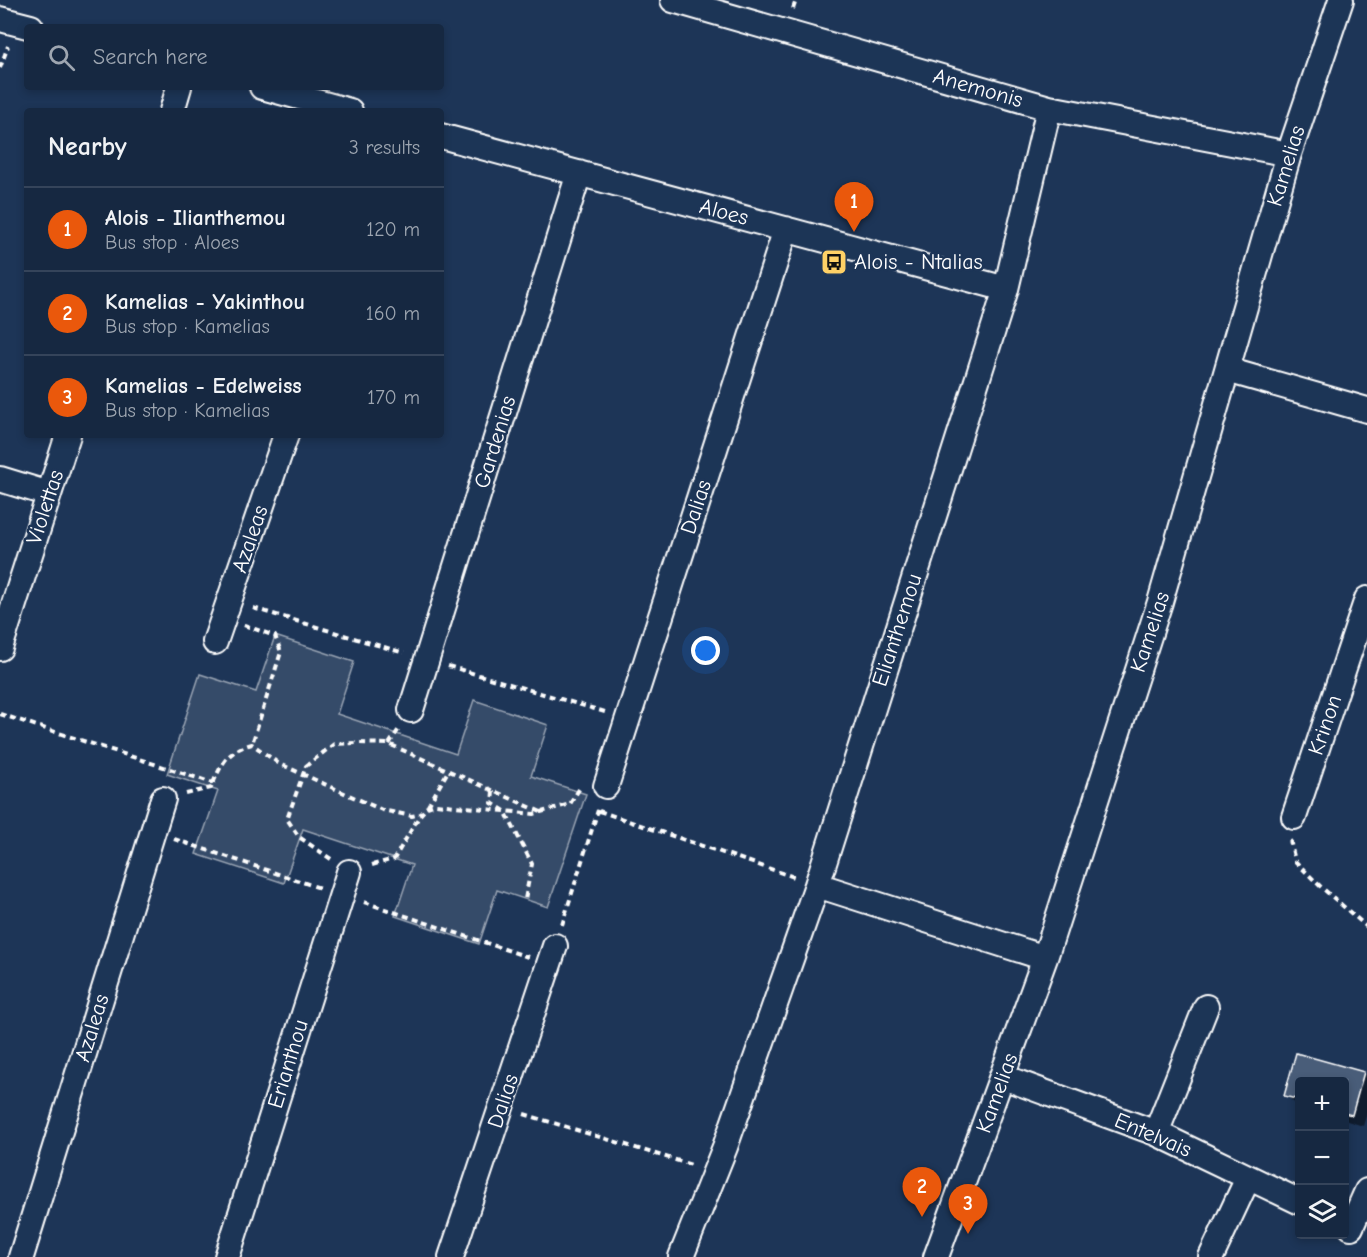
<!DOCTYPE html>
<html lang="en">
<head>
<meta charset="utf-8">
<style>
	body { margin:0; font-family:"Comic Neue",sans-serif; background:#1f3048; color:#f1f3f6 }
	.controls { position:absolute; right:18px; bottom:18px; display:grid; overflow:hidden; border-radius:6px; box-shadow:0 3px 9px #0003 }
	.controls button { width:54px; height:54px; display:grid; place-items:center; padding:0; border:0; border-bottom:2px solid #35445a; background:#162841; color:#f1f3f6; font:30px sans-serif }
	.you { position:absolute; left:706px; top:651px; width:21px; height:21px; margin:-15px; border:4px solid #fff; border-radius:50%; background:#1a73e8; box-shadow:0 0 0 9px #1a73e833 }
	.badge { display:grid; place-items:center; width:39px; height:39px; border-radius:50%; background:#ea580c; color:#fff; font-size:20px; font-weight:700 }
	.pin { position:absolute; translate:-50% -50px; filter:drop-shadow(0 2px 3px #0008) }
	.pin::after { content:''; position:absolute; top:32px; width:21px; height:18px; background:inherit; clip-path:polygon(0 0,100% 0,50% 100%) }
	.list { margin:0; padding:0; list-style:none }
	h2 { display:flex; justify-content:space-between; align-items:center; height:78px; margin:0; padding:0 24px; font-size:26px }
	h2 small { font-size:20px; font-weight:400; color:#9ea6b1 }
	.list li { display:grid; grid-template-columns:39px 1fr auto; gap:18px; align-items:center; box-sizing:border-box; height:84px; padding:0 24px; border-top:2px solid #35445a }
	.list b { display:block; font-size:22px; white-space:nowrap }
	.list p { margin:0; font-size:20px; white-space:nowrap; color:#9ea6b1 }
	.list em { font-size:20px; font-style:normal; color:#9ea6b1 }
	.icon { flex:none; width:33px; height:33px; fill:none; stroke:currentColor; stroke-width:2; stroke-linecap:round; stroke-linejoin:round }
	.map { position:relative; flex:none; width:1367px; height:1257px; overflow:hidden }
	.search { position:absolute; background:#162841; box-shadow:0 3px 9px #0003; left:24px; top:24px; width:420px; height:66px; display:flex; align-items:center; gap:15px; box-sizing:border-box; padding:0 21px; border-radius:6px; color:#9ea6b1; font-size:22px }
	.panel { position:absolute; background:#162841; box-shadow:0 3px 9px #0003; left:24px; top:108px; width:420px; height:330px; border-radius:6px }
	.map>svg:first-child { display:block }
	.green { fill:#364b69; stroke:#9aa5b4; stroke-width:1.5 }
	.shadow { fill:#0007 }
	.building { fill:#4a5d79; stroke:#fff; stroke-width:1.5 }
	.lines { fill:none; stroke-linecap:round; stroke-linejoin:round }
	.minor-casing { stroke:#fff; stroke-width:28 }
	.path { stroke:#fff; stroke-width:4; stroke-dasharray:6 4.5; stroke-linecap:butt }
	.minor { stroke:#1d3557; stroke-width:24 }
	.labels { text-anchor:middle; dominant-baseline:central; stroke-width:5; stroke-linejoin:round; paint-order:stroke }
	.street-label { font-size:22px; fill:#fff; stroke:#1d3557 }
	.poi-label { font-size:22px; fill:#fff; stroke:#1d3557; text-anchor:start }
</style>
</head>
<body>
<div class="map">
<svg width="1367" height="1257" viewBox="0 0 1367 1257">
	<rect width="100%" height="100%" fill="#1d3557"/>
	<filter id="ink" filterUnits="userSpaceOnUse"><feTurbulence type="fractalNoise" baseFrequency=".0167" numOctaves="2"/><feDisplacementMap in="SourceGraphic" scale="12" xChannelSelector="R" yChannelSelector="G"/><feConvolveMatrix kernelMatrix="1 2 1 2 8 2 1 2 1" color-interpolation-filters="sRGB"/></filter>
	<g filter="url(#ink)">
		<path class="green" d="M275,636l79,26 -17,52 119,40 18,-54 74,25 -17,51 55,18 -38,113 -51,-17 -18,54 -84,-28 17,-51 -109,-36 -19,54 -88,-29 22,-63 -51,-17 33,-100 56,18z"/>
		<path class="shadow" d="M1297,1054l66,19 4,4v36l-4,13 -19,-6v-38h-44v26l-14,-13z"/>
		<path class="building" d="M1296,1053l68,19 -12,43 -8,-2v-31h-44v18l-16,-4z"/>
		<g class="lines">
			<g class="minor-casing">
				<path id="minor" d="M673,0l376,108 240,46
					M0,19l31,8
					M262,87l88,24
					M172,111l7,-24
					M441,136l565,153
					M1227,370l140,40
					M0,479l49,15
					M215,642l71,-207
					M0,648l68,-213
					M411,710l168,-537
					M606,786l180,-557
					M1294,817l73,-218
					M817,885l228,73
					M1003,1077l153,56 144,69
					M1156,1133l50,-126
					M1351,1227l16,-36
					M21,1257l142,-458
					M227,1257l122,-385
					M451,1257l104,-311
					M681,1257l44,-110 92,-262 189,-596 43,-181
					M936,1257l109,-299 115,-356 129,-448 52,-154
					M1211,1257l37,-79"/>
			</g>
			<path class="path" d="M793,9l3,-9
				M0,68l8,-22
				M253,608l151,45
				M244,625l31,11 6,16 -29,92
				M448,666l157,46
				M0,714l213,69
				M389,744l10,-15
				M493,791l-1,12 13,8 27,53 -7,35
				M186,794l25,-6c10,-23 15,-37 41,-44l26,19 104,47 30,6 9,-2 6,-7 9,-3 98,10 36,-10 11,-18
				M428,806l20,-35
				M599,811l195,66
				M174,839l146,49
				M1290,840l5,21 25,25 47,41
				M331,859l-32,-22 -12,-18 19,-53 28,-22 23,-1 32,1 152,68
				M372,865l22,-6 26,-44
				M364,902l164,55
				M562,925l36,-115
				M524,1114l168,51"/>
			<use href="#minor" class="minor"/>
		</g>
	</g>
	<defs>
		<g id="bus-square" transform="scale(1.35)"><rect x="-9" y="-9" width="18" height="18" rx="4" fill="#ffd166" stroke="#1d3557"/><path d="M-5-6H5V4H4V6H2V4H-2V6H-4V4H-5ZM-3.5-4V0h7V-4ZM-3.5 1.2v1.5H-2V1.2ZM2 1.2v1.5H3.5V1.2Z" fill="#111"/></g>
	</defs>
	<g fill-rule="evenodd">
		<use href="#bus-square" x="834" y="262"/>
	</g>
	<g class="labels">
		<g class="street-label">
			<text transform="translate(978 88) rotate(16)">Anemonis</text>
			<text transform="translate(1286 166) rotate(-73)">Kamelias</text>
			<text transform="translate(724 212) rotate(15)">Aloes</text>
			<text transform="translate(495 442) rotate(-73)">Gardenias</text>
			<text transform="translate(45 507) rotate(-72)">Violettas</text>
			<text transform="translate(696 507) rotate(-72)">Dalias</text>
			<text transform="translate(250 539) rotate(-71)">Azaleas</text>
			<text transform="translate(897 630) rotate(-72)">Elianthemou</text>
			<text transform="translate(1150 632) rotate(-72)">Kamelias</text>
			<text transform="translate(1325 725) rotate(-71)">Krinon</text>
			<text transform="translate(92 1028) rotate(-73)">Azaleas</text>
			<text transform="translate(288 1064) rotate(-73)">Erianthou</text>
			<text transform="translate(997 1093) rotate(-70)">Kamelias</text>
			<text transform="translate(503 1101) rotate(-72)">Dalias</text>
			<text transform="translate(1153 1135) rotate(23)">Entelvais</text>
		</g>
		<g class="poi-label">
			<text x="854" y="262">Alois - Ntalias</text>
		</g>
	</g>
</svg>
<div class="controls">
<button>+</button>
<button>−</button>
<button><svg class="icon" aria-label="layers" viewBox="0 0 24 24"><path d="M12 4l9 5-9 5-9-5zM3 14l9 5 9-5"/></svg></button>
</div>
<div class="you"></div>
<div class="pin badge" style="left:854px;top:232px">1</div>
<div class="pin badge" style="left:922px;top:1217px">2</div>
<div class="pin badge" style="left:968px;top:1234px">3</div>
<div class="search"><svg class="icon" aria-label="search" viewBox="0 0 24 24"><circle cx="10" cy="10" r="6"/><path d="M15 15l6 6"/></svg>Search here</div>
<section class="panel">
<h2>Nearby<small>3 results</small></h2>
<ul class="list">
<li><span class="badge">1</span><div><b>Alois - Ilianthemou</b><p>Bus stop · Aloes</p></div><em>120 m</em></li>
<li><span class="badge">2</span><div><b>Kamelias - Yakinthou</b><p>Bus stop · Kamelias</p></div><em>160 m</em></li>
<li><span class="badge">3</span><div><b>Kamelias - Edelweiss</b><p>Bus stop · Kamelias</p></div><em>170 m</em></li>
</ul>
</section>
</div>
</body>
</html>
